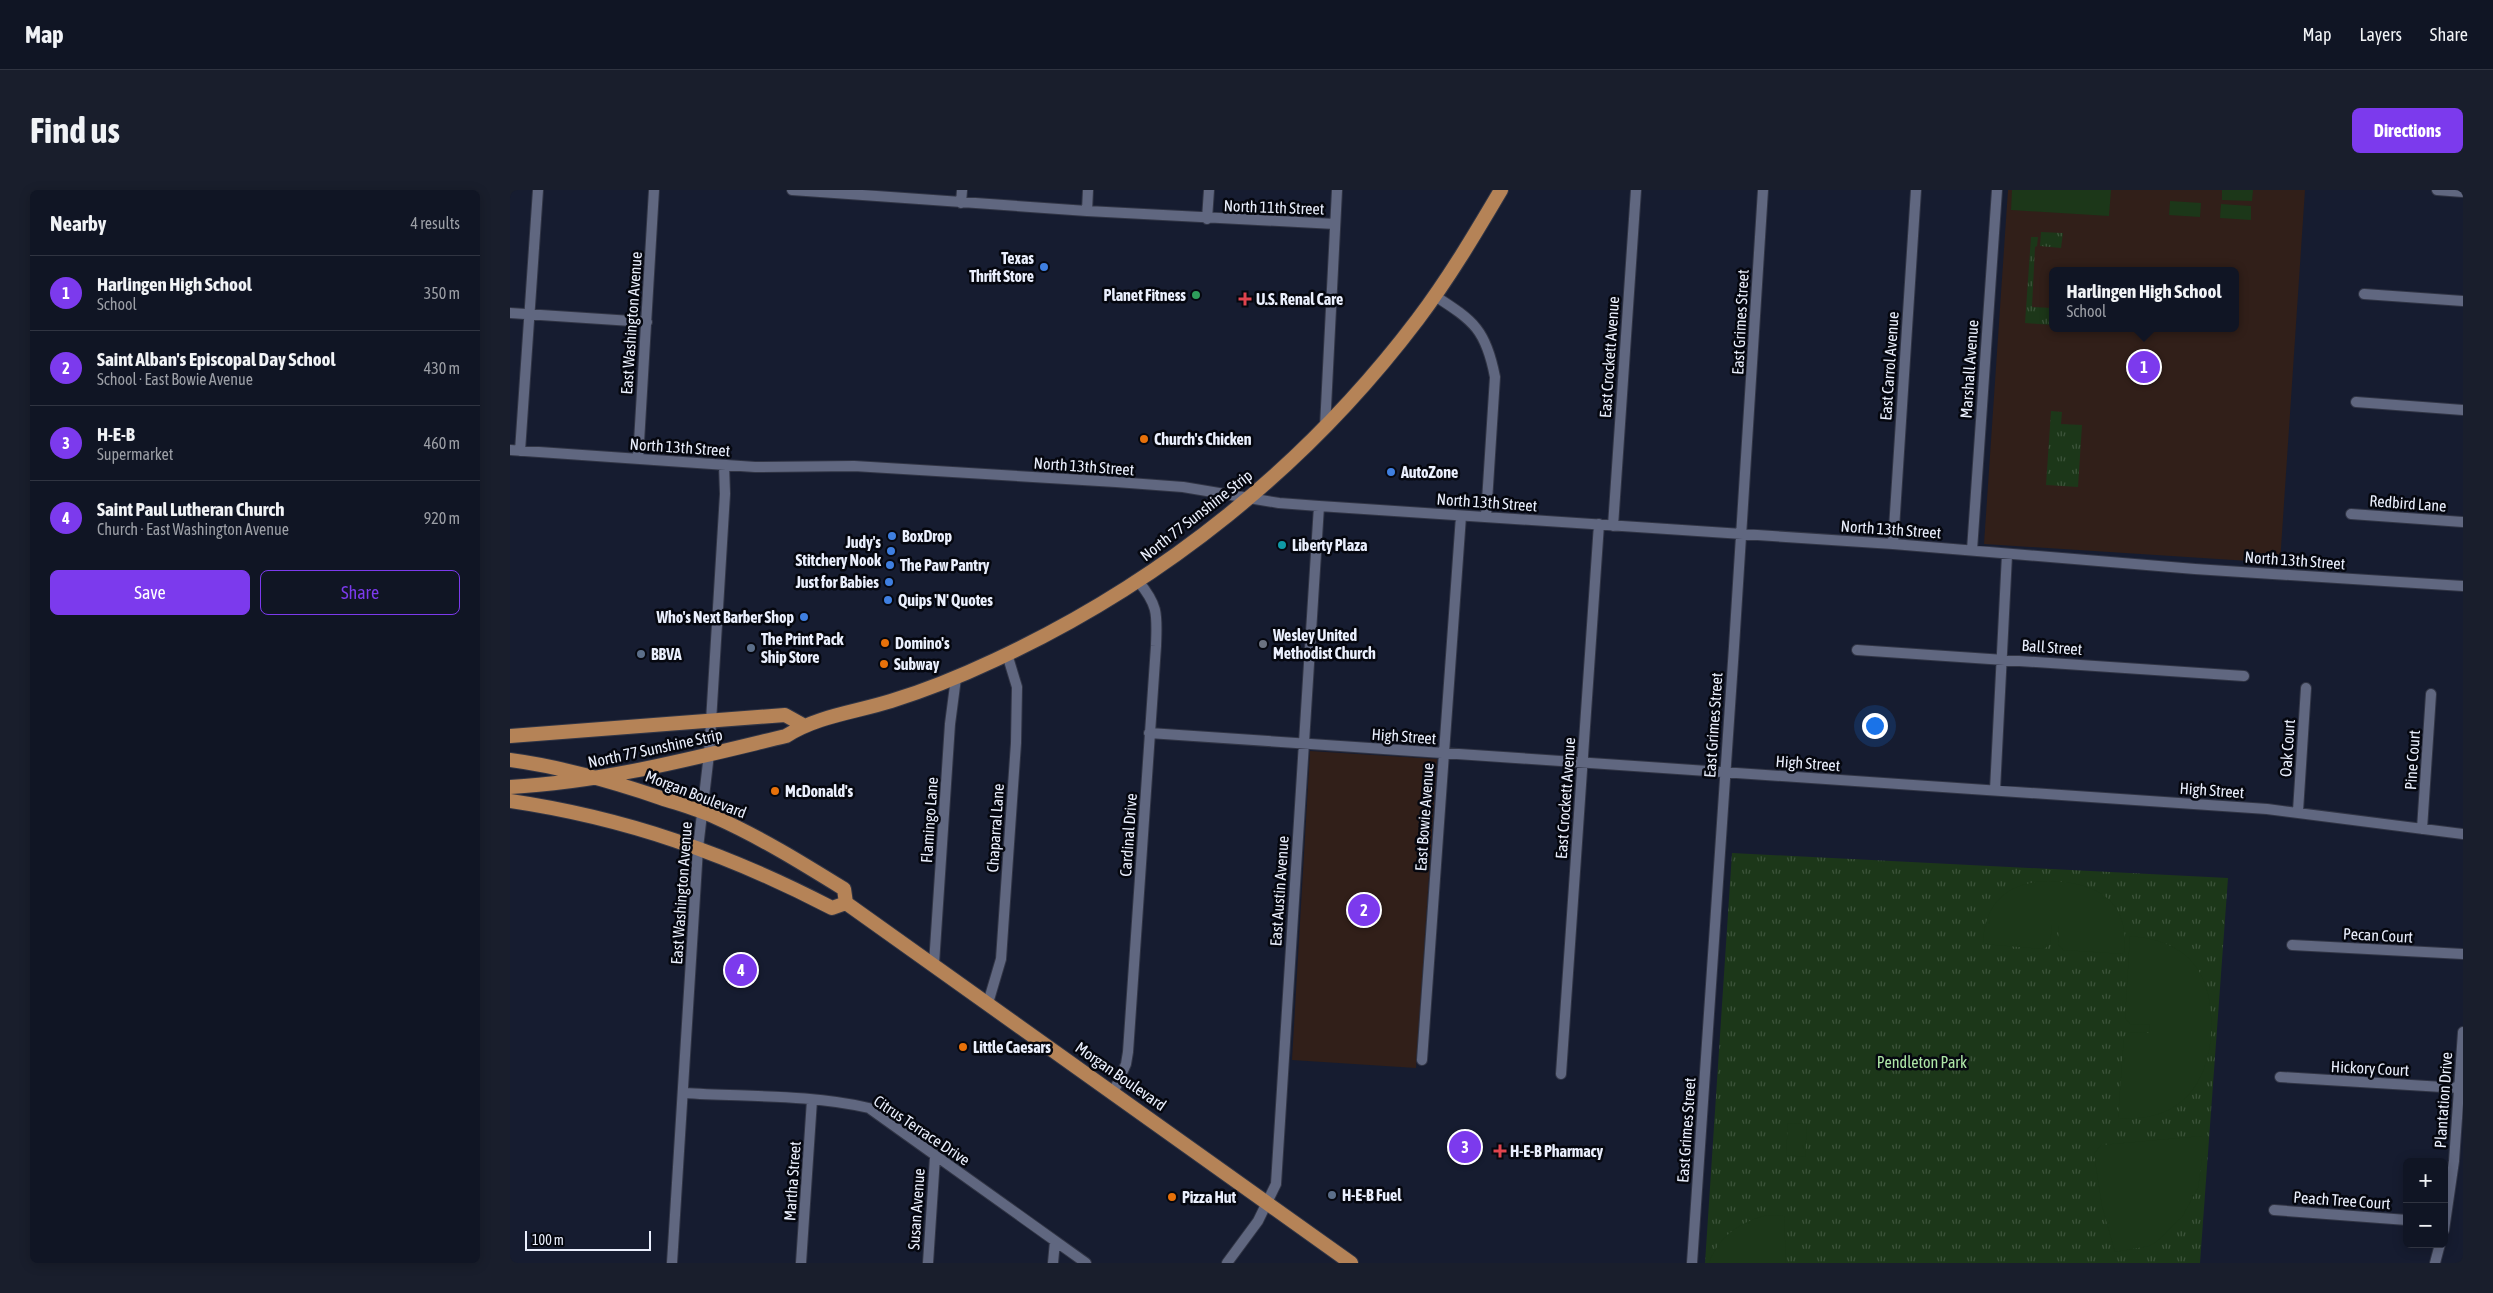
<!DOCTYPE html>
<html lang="en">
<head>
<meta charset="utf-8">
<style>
	body { margin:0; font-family:"Asap Condensed",sans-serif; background:#191e2c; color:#f1f3f6 }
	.controls { position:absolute; right:15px; bottom:15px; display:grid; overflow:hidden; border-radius:8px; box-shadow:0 2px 12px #0003 }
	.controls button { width:45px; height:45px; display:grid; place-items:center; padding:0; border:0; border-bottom:1px solid #303441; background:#101524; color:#f1f3f6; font:25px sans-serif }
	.scale { position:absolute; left:15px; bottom:12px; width:126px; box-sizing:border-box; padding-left:5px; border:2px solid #eaeffd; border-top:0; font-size:14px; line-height:18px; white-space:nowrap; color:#eaeffd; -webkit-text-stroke:4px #05070f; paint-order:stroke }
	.you { position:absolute; left:1364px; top:535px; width:18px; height:18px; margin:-12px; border:4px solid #fff; border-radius:50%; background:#1a73e8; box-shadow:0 0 0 8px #1a73e833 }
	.badge { display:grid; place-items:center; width:32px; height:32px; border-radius:50%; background:#7c3aed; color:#fff; font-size:16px; font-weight:700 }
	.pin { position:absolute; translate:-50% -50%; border:2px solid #fff; box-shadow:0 1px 5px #0006 }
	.popup { position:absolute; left:1539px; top:77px; width:190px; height:65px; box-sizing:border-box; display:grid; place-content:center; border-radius:8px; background:#101524; filter:drop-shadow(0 1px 4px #0005); font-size:16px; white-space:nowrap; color:#9c9fa6 }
	.popup b { font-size:19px; color:#f1f3f6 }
	.popup::after { content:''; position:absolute; left:50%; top:100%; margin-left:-10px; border:10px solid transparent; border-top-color:#101524 }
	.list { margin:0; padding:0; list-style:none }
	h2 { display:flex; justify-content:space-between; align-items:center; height:65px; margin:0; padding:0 20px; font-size:21px }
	h2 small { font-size:16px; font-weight:400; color:#9c9fa6 }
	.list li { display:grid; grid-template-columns:32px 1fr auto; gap:15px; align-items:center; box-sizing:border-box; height:75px; padding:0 20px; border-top:1px solid #303441 }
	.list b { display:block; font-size:19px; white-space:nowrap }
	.list p { margin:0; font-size:16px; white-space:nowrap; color:#9c9fa6 }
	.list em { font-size:16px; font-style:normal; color:#9c9fa6 }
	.actions { display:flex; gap:10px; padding:15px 20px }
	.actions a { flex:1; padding:11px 0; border:1px solid #7c3aed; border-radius:8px; text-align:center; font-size:18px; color:#7c3aed }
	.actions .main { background:#7c3aed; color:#fff }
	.map { position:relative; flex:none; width:1953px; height:1073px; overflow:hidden; border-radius:8px }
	header { display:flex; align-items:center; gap:30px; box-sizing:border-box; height:70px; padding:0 25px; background:#101524; border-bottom:1px solid #303441 }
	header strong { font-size:24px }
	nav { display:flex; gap:28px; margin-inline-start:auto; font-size:18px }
	.intro { display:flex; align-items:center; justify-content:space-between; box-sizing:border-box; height:120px; padding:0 30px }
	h1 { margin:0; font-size:35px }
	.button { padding:12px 22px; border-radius:8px; background:#7c3aed; color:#fff; font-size:18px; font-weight:700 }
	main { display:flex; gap:30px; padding:0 30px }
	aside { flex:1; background:#101524; border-radius:8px; box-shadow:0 2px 12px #0003 }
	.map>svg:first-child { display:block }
	.education { fill:#311f19; fill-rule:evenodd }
	.grass { fill:url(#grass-tufts) }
	.pitch { fill:#1c3719 }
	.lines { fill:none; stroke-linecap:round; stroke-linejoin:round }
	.minor-casing { stroke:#313545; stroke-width:12 }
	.major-casing { stroke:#313545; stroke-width:16 }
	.minor { stroke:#606780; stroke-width:10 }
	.major { stroke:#b58357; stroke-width:14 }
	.shop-dot { fill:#3f7fe0; stroke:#05070f; stroke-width:2 }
	.leisure-dot { fill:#2e9e5b; stroke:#05070f; stroke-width:2 }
	.health-dot { fill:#e0444e; stroke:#05070f; stroke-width:2 }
	.food-dot { fill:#e8710a; stroke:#05070f; stroke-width:2 }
	.culture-dot { fill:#0f9aa8; stroke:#05070f; stroke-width:2 }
	.worship-dot { fill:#6b7280; stroke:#05070f; stroke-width:2 }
	.service-dot { fill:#5c6f8a; stroke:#05070f; stroke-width:2 }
	.labels { text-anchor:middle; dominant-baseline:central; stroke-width:5; stroke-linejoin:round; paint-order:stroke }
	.street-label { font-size:16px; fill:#eaeffd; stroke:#05070f }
	.poi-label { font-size:16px; font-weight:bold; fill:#eaeffd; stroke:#05070f; text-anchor:start }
	.park-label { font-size:16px; fill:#aee7a7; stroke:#05070f }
</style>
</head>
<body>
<header>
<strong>Map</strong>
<nav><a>Map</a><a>Layers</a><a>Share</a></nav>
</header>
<div class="intro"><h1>Find us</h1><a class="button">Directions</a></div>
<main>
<aside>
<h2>Nearby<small>4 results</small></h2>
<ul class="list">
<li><span class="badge">1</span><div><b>Harlingen High School</b><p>School</p></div><em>350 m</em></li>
<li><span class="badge">2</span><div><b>Saint Alban's Episcopal Day School</b><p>School · East Bowie Avenue</p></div><em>430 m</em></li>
<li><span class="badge">3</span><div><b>H-E-B</b><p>Supermarket</p></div><em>460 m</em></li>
<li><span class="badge">4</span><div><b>Saint Paul Lutheran Church</b><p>Church · East Washington Avenue</p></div><em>920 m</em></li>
</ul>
<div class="actions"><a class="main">Save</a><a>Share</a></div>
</aside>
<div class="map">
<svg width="1953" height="1073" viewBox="0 0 1953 1073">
	<defs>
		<pattern id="grass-tufts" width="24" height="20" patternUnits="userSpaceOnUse" patternTransform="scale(1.25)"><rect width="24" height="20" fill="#1c3719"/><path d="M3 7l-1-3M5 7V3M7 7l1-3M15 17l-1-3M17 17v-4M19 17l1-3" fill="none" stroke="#3d543b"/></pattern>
	</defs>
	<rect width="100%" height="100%" fill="#161c30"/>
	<path class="education" d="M1498,0h297l-25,373 -296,-19zM1543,81h182v57h-182z
		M800,561l127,8 -21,309 -124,-8z"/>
	<path class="grass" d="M1531,42l22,1 -2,15 -21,-2z
		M1521,47h7l-1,9 -2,1 -3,60 21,1v17l-28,-2z
		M1541,221l11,1 -1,12 21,1 -4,62 -32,-2z
		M1222,663l496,25 -28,385h-495z"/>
	<path class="pitch" d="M1502,0h99l-2,26 -98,-6z
		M1712,0h31l-1,11 -30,-1z
		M1660,11l31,2 -1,14 -31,-2z
		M1711,14l30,2v14l-31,-2z
		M1538,691c48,1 83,19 76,73l-61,-4 -5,-6 1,-19h-7l-2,19 -6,5 -61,-5c1,-41 25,-62 65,-63z
		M1620,746c61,5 84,39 81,97 -3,56 -35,90 -93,85l6,-81 5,-5 20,1 1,-8 -20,-1 -5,-6z
		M1278,933l19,1 -2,33 -19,-2z
		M1692,946v23l-4,29 -16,29 -26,25 -7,4 -34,6 -13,-46 -8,-52 7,-9z
		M1257,1025l17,1 2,47h-77c10,-27 31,-41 58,-48z"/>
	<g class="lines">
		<g class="minor-casing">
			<path id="minor" d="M282,0l295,21 248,13
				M1927,0l26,2
				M451,13l1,-13
				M577,21l1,-21
				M697,29l2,-29
				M1854,104l99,7
				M925,106c39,25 51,34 60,81l-9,140
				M0,123l137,9
				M1846,212l107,8
				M815,237l12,-237
				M0,260l245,17 99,-1 262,16 67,5 96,16 40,3 574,38 302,25 268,17
				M10,261l18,-261
				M128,269l16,-269
				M1841,324l112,8
				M1103,336l23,-336
				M1383,354l23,-354
				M1462,360l25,-360
				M1347,460l387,26
				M639,543l1118,76 196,25
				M1485,600l12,-235
				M1788,621l8,-123
				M1912,639l9,-135
				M1782,755l171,9
				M424,774l16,-240 6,-46
				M478,813l13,-44 15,-216 1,-56 -10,-33
				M912,870l39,-544
				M1051,884l38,-550
				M1770,887l179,11
				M174,903c61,4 126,1 185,15l217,155
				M603,903l13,-29 2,-12 28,-406c1,-31 3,-40 -18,-65
				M1764,1020l133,10
				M1934,1040l10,-69 9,-129
				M162,1073l26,-415 11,-94 16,-260 -1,-29
				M291,1073l11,-163
				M418,1073l7,-106
				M543,1073l2,-22
				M717,1073l31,-42 18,-37 43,-678
				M1182,1073c24,-358 50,-715 71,-1073
				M1925,1073l5,-19"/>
		</g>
		<g class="major-casing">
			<path id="major" d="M0,546l275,-21 18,10
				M0,570c53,7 101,21 151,38 18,6 37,11 54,19 45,20 87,46 129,72l2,14 505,360
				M0,597c94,-5 184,-29 276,-51 31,-20 70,-24 105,-35 36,-11 70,-25 104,-41 166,-77 312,-194 423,-341 31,-41 57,-85 83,-129
				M0,611c116,17 218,53 322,107l14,-5"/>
		</g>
		<use href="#minor" class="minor"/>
		<use href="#major" class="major"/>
	</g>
	<g class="shop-dot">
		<circle cx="534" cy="77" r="5"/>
		<circle cx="881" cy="282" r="5"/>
		<circle cx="382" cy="346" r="5"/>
		<circle cx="381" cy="361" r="5"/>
		<circle cx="380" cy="375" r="5"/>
		<circle cx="379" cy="392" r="5"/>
		<circle cx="378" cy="410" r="5"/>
		<circle cx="294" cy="427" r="5"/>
	</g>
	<circle class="leisure-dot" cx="686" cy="105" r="5"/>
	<g class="health-dot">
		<path d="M732.5 101.5h5v5h5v5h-5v5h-5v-5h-5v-5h5z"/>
		<path d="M987.5 953.5h5v5h5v5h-5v5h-5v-5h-5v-5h5z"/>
	</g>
	<g class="food-dot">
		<circle cx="634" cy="249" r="5"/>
		<circle cx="375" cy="453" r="5"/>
		<circle cx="374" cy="474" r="5"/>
		<circle cx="265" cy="601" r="5"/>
		<circle cx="453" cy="857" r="5"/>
		<circle cx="662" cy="1007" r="5"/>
	</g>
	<circle class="culture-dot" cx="772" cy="355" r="5"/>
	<circle class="worship-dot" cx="753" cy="454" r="5"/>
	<g class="service-dot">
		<circle cx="241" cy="458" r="5"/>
		<circle cx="131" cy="464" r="5"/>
		<circle cx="822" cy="1005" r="5"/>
	</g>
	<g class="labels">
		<g class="street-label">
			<text transform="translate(764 17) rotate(2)">North 11th Street</text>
			<text transform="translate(1230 132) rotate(-87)">East Grimes Street</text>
			<text transform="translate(121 133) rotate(-86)">East Washington Avenue</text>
			<text transform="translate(1099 167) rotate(-86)">East Crockett Avenue</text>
			<text transform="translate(1379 176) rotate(-86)">East Carrol Avenue</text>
			<text transform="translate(1459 179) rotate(-86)">Marshall Avenue</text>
			<text transform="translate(170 257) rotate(4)">North 13th Street</text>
			<text transform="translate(574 276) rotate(4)">North 13th Street</text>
			<text transform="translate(977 312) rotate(4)">North 13th Street</text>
			<text transform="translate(1898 313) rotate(4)">Redbird Lane</text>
			<text transform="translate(686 325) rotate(-38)">North 77 Sunshine Strip</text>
			<text transform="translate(1381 339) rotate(4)">North 13th Street</text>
			<text transform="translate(1785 370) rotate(4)">North 13th Street</text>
			<text transform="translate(1542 457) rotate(4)">Ball Street</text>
			<text transform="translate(1203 535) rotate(-86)">East Grimes Street</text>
			<text transform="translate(894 546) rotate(4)">High Street</text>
			<text transform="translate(145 558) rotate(-12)">North 77 Sunshine Strip</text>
			<text transform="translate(1777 558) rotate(-86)">Oak Court</text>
			<text transform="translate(1902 570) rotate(-86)">Pine Court</text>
			<text transform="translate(1298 573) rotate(4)">High Street</text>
			<text transform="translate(1702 600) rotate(4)">High Street</text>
			<text transform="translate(186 604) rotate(21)">Morgan Boulevard</text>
			<text transform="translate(1055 608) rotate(-86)">East Crockett Avenue</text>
			<text transform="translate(914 627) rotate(-86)">East Bowie Avenue</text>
			<text transform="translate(419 630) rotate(-86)">Flamingo Lane</text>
			<text transform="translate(485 638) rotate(-86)">Chaparral Lane</text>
			<text transform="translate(618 645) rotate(-86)">Cardinal Drive</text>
			<text transform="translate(769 701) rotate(-86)">East Austin Avenue</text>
			<text transform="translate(171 703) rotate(-86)">East Washington Avenue</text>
			<text transform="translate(1868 745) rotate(3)">Pecan Court</text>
			<text transform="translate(1860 878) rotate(3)">Hickory Court</text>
			<text transform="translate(611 886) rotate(35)">Morgan Boulevard</text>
			<text transform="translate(1933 910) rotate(-86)">Plantation Drive</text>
			<text transform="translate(412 940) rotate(34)">Citrus Terrace Drive</text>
			<text transform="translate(1176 940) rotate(-86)">East Grimes Street</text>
			<text transform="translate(282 991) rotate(-86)">Martha Street</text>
			<text transform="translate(1832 1010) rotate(4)">Peach Tree Court</text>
			<text transform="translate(406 1019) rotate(-86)">Susan Avenue</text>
		</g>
		<g class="poi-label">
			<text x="524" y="68" text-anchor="end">Texas<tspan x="524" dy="18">Thrift Store</tspan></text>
			<text x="676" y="105" text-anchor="end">Planet Fitness</text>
			<text x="746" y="109">U.S. Renal Care</text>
			<text x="644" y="249">Church's Chicken</text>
			<text x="891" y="282">AutoZone</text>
			<text x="392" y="346">BoxDrop</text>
			<text x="371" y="352" text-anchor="end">Judy's<tspan x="371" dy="18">Stitchery Nook</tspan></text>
			<text x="782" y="355">Liberty Plaza</text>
			<text x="390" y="375">The Paw Pantry</text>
			<text x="369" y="392" text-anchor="end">Just for Babies</text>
			<text x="388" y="410">Quips 'N' Quotes</text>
			<text x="284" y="427" text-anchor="end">Who's Next Barber Shop</text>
			<text x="763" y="445">Wesley United<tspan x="763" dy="18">Methodist Church</tspan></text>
			<text x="251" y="449">The Print Pack<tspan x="251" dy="18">Ship Store</tspan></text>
			<text x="385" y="453">Domino's</text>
			<text x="141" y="464">BBVA</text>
			<text x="384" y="474">Subway</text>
			<text x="275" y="601">McDonald's</text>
			<text x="463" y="857">Little Caesars</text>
			<text x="1000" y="961">H-E-B Pharmacy</text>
			<text x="832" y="1005">H-E-B Fuel</text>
			<text x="672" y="1007">Pizza Hut</text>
		</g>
		<g class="park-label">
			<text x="1412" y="872">Pendleton Park</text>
		</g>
	</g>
</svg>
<div class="controls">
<button>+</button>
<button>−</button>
</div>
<div class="scale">100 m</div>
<div class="you"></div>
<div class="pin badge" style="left:1634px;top:177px">1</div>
<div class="popup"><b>Harlingen High School</b>School</div>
<div class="pin badge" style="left:854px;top:720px">2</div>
<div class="pin badge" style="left:955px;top:957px">3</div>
<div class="pin badge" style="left:231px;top:780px">4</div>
</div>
</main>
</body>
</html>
